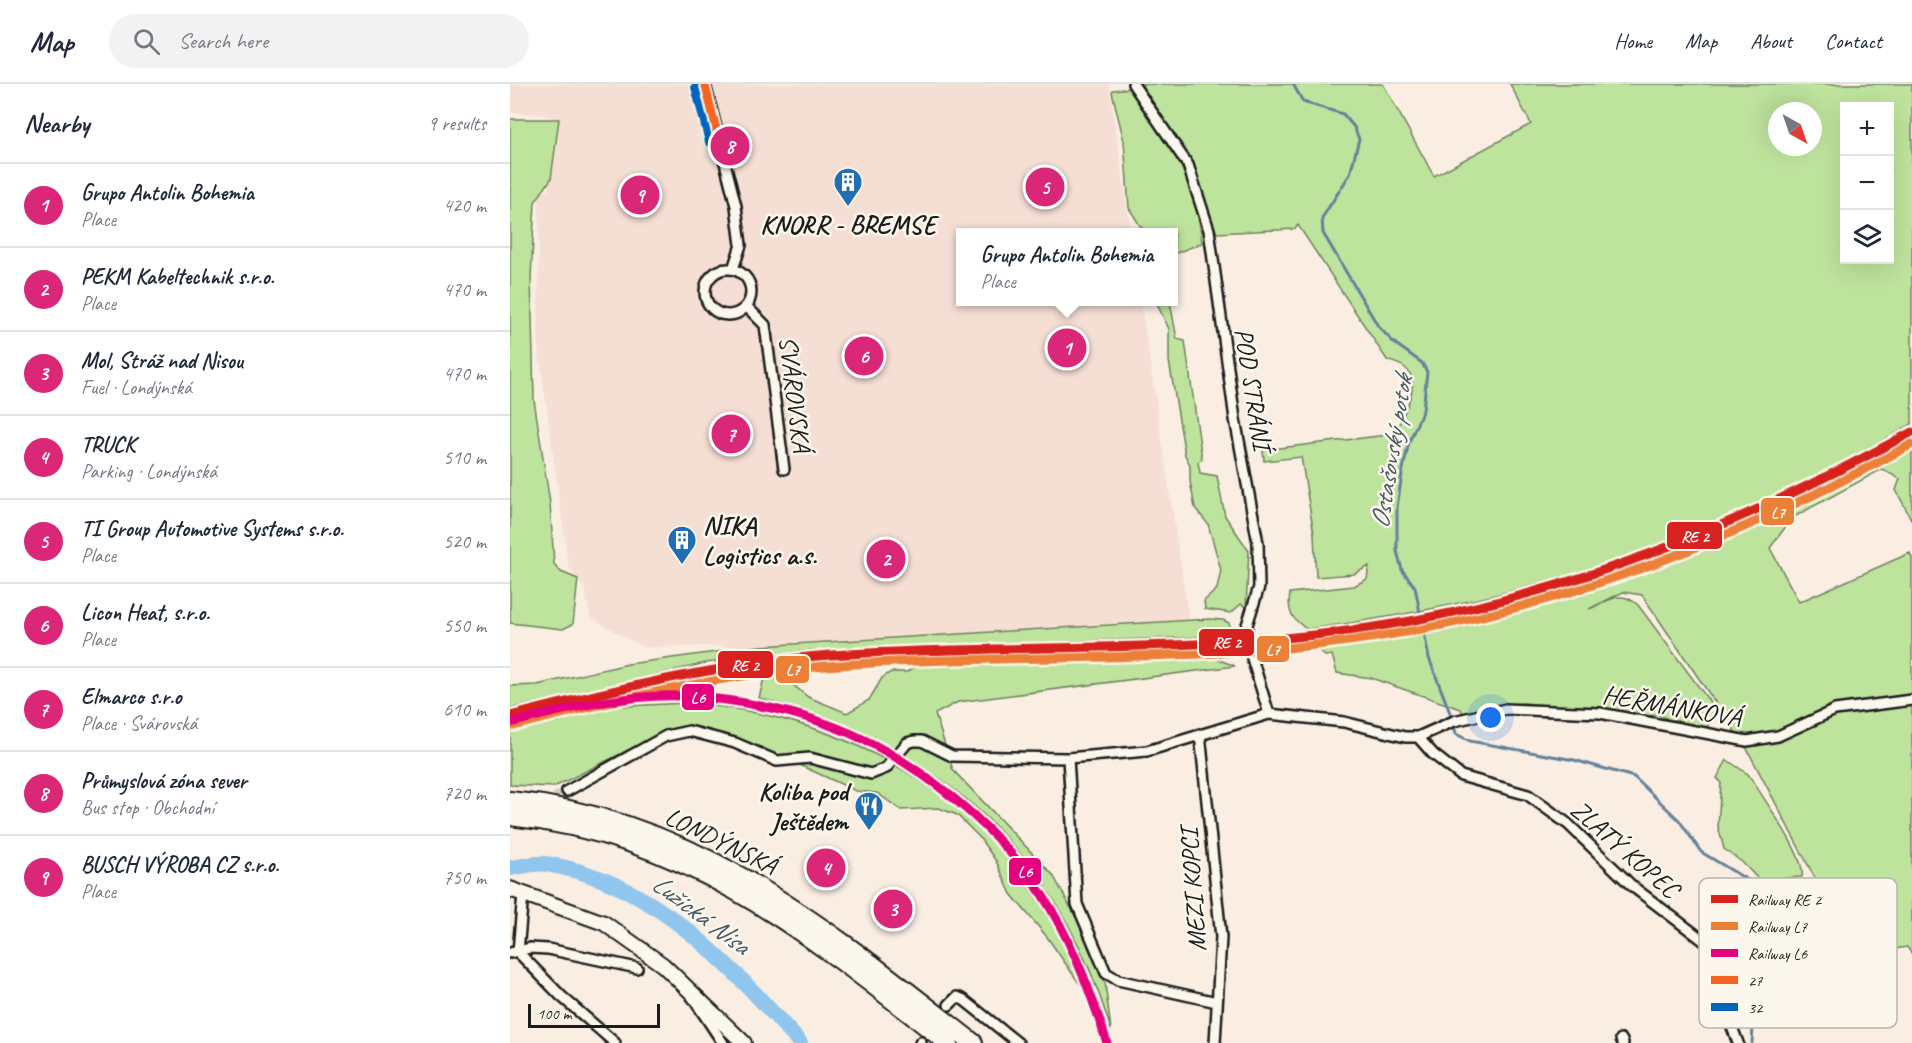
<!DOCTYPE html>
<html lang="en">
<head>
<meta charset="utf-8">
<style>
	body { margin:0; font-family:Caveat,sans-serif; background:#f2f2f3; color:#1f2937 }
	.controls { position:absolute; right:18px; top:18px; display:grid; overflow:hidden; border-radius:0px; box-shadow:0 6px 24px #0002 }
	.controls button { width:54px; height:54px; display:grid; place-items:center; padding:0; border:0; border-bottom:2px solid #e0e1e3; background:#fff; color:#1f2937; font:30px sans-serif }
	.compass { position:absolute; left:1258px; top:18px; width:54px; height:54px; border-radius:50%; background:#fff; box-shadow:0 6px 24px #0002; rotate:140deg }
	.scale { position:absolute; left:18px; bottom:15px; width:132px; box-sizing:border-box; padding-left:6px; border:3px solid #1c1c1c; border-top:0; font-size:16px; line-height:21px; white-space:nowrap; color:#1c1c1c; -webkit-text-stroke:4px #fbf7ec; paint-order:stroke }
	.you { position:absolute; left:981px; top:634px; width:21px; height:21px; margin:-15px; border:4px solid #fff; border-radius:50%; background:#1a73e8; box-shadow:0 0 0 9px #1a73e833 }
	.badge { display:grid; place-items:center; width:39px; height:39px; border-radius:50%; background:#db2777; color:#fff; font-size:20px; font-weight:700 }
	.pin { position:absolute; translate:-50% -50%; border:3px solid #fff; box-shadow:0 2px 6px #0006 }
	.popup { position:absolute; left:446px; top:144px; width:222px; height:78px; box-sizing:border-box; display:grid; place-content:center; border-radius:0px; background:#fff; filter:drop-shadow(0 2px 4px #0005); font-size:20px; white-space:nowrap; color:#747a83 }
	.popup b { font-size:22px; color:#1f2937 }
	.popup::after { content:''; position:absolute; left:50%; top:100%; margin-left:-12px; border:12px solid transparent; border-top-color:#fff }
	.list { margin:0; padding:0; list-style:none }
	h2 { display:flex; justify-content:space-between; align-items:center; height:78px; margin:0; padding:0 24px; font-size:26px }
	h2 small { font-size:20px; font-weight:400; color:#747a83 }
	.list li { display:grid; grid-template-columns:39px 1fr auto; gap:18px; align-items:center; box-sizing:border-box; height:84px; padding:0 24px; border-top:2px solid #e0e1e3 }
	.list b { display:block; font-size:22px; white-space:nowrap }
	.list p { margin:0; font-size:20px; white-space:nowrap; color:#747a83 }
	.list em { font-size:20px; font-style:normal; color:#747a83 }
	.icon { flex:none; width:33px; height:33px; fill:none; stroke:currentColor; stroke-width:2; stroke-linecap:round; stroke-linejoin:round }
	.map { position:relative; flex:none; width:1402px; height:959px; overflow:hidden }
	header { display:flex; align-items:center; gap:36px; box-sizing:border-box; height:84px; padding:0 30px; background:#fff; border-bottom:2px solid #e0e1e3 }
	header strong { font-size:28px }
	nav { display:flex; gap:33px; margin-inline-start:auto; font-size:21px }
	.search { width:420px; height:54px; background:#f2f2f3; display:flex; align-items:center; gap:15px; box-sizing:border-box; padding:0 21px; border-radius:33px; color:#747a83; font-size:22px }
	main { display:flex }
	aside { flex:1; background:#fff }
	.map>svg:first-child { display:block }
	.built { fill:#f5dfd4 }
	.green { fill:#bee39d; stroke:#6d805c; stroke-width:1.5; fill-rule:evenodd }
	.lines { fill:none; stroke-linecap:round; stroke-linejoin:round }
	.stream { stroke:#62829a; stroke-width:3 }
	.river { stroke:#90c6ee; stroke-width:16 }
	.street-tunnel { stroke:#d9cec5; stroke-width:9; stroke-dasharray:9 4.5; stroke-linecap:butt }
	.street-casing { stroke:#1c1c1c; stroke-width:14 }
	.secondary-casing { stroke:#1c1c1c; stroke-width:18 }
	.highway-casing { stroke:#1c1c1c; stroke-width:22 }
	.street { stroke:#fbf7ec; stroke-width:9 }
	.secondary { stroke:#fbf7ec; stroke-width:14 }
	.highway { stroke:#fbf7ec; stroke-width:18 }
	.bus-1-casing { stroke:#fbf7ec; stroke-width:12 }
	.bus-2-casing { stroke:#fbf7ec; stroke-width:12 }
	.bus-1 { stroke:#f26522; stroke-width:8 }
	.bus-2 { stroke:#0065bd; stroke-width:8 }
	.rail-1-casing { stroke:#fbf7ec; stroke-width:14 }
	.rail-2-casing { stroke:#fbf7ec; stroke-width:14 }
	.rail-3-casing { stroke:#fbf7ec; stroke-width:14 }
	.rail-1 { stroke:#d7221f; stroke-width:9 }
	.rail-2 { stroke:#ed8037; stroke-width:9 }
	.rail-3 { stroke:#e5007d; stroke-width:9 }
	.labels { text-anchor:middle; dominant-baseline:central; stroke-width:5; stroke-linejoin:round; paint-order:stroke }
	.poi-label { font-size:26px; font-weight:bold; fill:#1c1c1c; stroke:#fbf7ec }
	.street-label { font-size:26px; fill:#1c1c1c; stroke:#fbf7ec }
	.water-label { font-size:27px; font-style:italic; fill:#455866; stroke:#fbf7ec }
	.key { fill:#fbf7ec; stroke:#b8b5ae; stroke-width:1.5 }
	.key-label { font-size:16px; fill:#1c1c1c }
	.line-badge { stroke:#fbf7ec; stroke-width:2 }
	.badge-label { font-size:16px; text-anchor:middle; font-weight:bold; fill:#fff }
</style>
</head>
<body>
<header>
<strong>Map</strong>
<div class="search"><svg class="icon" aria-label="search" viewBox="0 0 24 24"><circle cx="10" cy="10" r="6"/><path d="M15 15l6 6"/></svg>Search here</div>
<nav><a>Home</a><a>Map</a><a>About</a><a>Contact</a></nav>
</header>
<main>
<aside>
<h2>Nearby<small>9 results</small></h2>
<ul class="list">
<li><span class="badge">1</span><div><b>Grupo Antolin Bohemia</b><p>Place</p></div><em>420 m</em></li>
<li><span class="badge">2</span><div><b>PEKM Kabeltechnik s.r.o.</b><p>Place</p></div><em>470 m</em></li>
<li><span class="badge">3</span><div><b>Mol, Stráž nad Nisou</b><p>Fuel · Londýnská</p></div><em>470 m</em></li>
<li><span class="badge">4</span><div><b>TRUCK</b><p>Parking · Londýnská</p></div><em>510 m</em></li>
<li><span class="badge">5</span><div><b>TI Group Automotive Systems s.r.o.</b><p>Place</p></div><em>520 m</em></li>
<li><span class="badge">6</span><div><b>Licon Heat, s.r.o.</b><p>Place</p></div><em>550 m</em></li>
<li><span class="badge">7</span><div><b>Elmarco s.r.o</b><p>Place · Svárovská</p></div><em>610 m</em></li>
<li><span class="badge">8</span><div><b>Průmyslová zóna sever</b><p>Bus stop · Obchodní</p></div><em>720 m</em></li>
<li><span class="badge">9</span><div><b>BUSCH VÝROBA CZ s.r.o.</b><p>Place</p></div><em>750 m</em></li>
</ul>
</aside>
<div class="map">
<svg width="1402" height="959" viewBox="0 0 1402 959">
	<rect width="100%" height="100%" fill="#faeee3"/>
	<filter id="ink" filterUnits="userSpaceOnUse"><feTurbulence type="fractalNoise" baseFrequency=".0167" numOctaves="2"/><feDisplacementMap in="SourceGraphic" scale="12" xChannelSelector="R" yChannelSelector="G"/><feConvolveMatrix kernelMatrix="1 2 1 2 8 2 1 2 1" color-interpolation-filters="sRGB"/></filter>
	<g filter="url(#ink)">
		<path class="built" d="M0,0h599l22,148h-171v70h181l48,318 -429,26 -118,1 -52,-30 -5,-28 -16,-20 -31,-223 1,-152 9,-4 10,-71h-7v-3l-41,-4z
			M1402,340v15l-100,55 -91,42 -60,23 -98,32 -136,33 -50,9 -130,16 -434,14 -104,13 -60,14 80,3 63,14 70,25 37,18 43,29 65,59 39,49 42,75 15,39 11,42h-13l-26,-76 -24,-48 -32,-47 -52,-55 -33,-27 -42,-28 -72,-33 -92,-23 -43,-3 -77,4 -98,23v-21l151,-37 92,-16 126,-10 367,-11 129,-15 102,-20 125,-34 169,-66z"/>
		<path class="green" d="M631,0h242l51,92 97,-52 -21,-40h402v340c-46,26 -92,52 -140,75 -146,70 -305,109 -465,130 -15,-10 -20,-16 -17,-36l64,-7 13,-7 2,-13 -15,8 -38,3 -2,-43 -13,-77 -37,4 -1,-11 132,-16c6,-18 30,-52 9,-67 -4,-3 -12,-5 -17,-7l-89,-135 -3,4 -78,4 -29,-73zM1334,22h46v154h-46zM1267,27h36v36h-36z
			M622,4c36,52 64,90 70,155l-28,11v-22h-30l-15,-24 -5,-67 -12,-49 1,-2z
			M0,35h49l-8,60 -16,23 -4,75 3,123 16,103 4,61 7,8 17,7 -5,45 -10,5 -53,-6z
			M646,218h14l7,37 8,2 17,118 -4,3 2,11 17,3 8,40 24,35 -3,56 -5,-3 -10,9 -26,-4 -1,-8 13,-12 4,-19 -13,-46 -13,-16 -5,-27v-16l-5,-10 -16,-94v-32z
			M1402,355v82l-16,-31 4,-11 -18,-10 -90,49 -22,30 29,54 111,-49 2,5v396l-5,-7 -58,9 -23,-57 -79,-150 -105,-154 -19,-3 -34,17c19,-7 31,-21 49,-4l78,105 -10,19 -32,-7 -17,-8 -6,2 -127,-13 -26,2 -35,9 -2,-5 -90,-31 -34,-5 -5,-18 -7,1 -16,-14c161,-21 318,-61 467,-130 46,-22 91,-47 136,-73z
			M700,535l13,1 6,3 4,13 -421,14 -106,13 -196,46v-23l27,-1 91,-21 132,-18z
			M686,567l39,15 -277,36 -23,12 18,56 100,105 34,63 18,45 6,47c-53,-180 -172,-286 -352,-332l6,-24 22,6 21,17 39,16 22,-13 13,-22 9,-6h16l23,-14z
			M175,619c186,14 332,114 401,290l-39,-56 -36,-43 -15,-33 -17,-24 -22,-22 -18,-7 -38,2 -24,-17 -21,-2 -78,-36 -85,-29 -27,5 -112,56 -44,-2v-55l98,-23z
			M1217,676l21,14 5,7c12,21 53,75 49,96l-43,3 -17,-18 -18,-13 -6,-23 3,-44 -4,-4z"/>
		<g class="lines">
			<path class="stream" d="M783,0l10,18 40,12 11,13 5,12 -9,35 -28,44 1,15 55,93 15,16 29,21 5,9 -4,38 -14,32 -7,32 -5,33v44l5,19 13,17 14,71 23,60
				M944,641l2,9 14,7 104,19 60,17 45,43 22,32 60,36 21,23v20l8,22v13l-37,61 -1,16"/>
			<path class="river" d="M0,784c11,-1 25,-6 36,-4 108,16 185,102 254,179"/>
			<path class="street-tunnel" d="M33,720l24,-13"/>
			<g class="street-casing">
				<path id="street" d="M195,0l31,122 5,39 -8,24
					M623,0l55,81 21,65 26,189 23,124 1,44 -12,38v17l22,72
					M195 208a23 23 0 1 1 46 0a23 23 0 1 1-46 0Z
					M236,222l19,19 19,144
					M690,650l21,203 -6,106
					M908,653l15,17 28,22 67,19 40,29 64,62 118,90 5,16 -23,35 6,16
					M558,674l9,146 29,69 12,7 99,22
					M57,707l99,-55 23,-5 46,12 42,18 33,-3 61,16 15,-6 21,-25 7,-2h8l30,15 116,2 79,-7 122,-37 75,8 61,15h13l36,-16 52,-12 94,4 147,28 31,-5 57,-26 77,-10
					M8,868l43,44 54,47
					M8,868l5,-58
					M0,869l20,-5 18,1 89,19
					M181,911l32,48
					M439,921l8,-8 7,3 54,43
					M1111,955l2,4
					M410,959l1,-1"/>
			</g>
			<g class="secondary-casing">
				<path id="secondary" d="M0,805l94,34 59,42 81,78"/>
			</g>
			<g class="highway-casing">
				<path id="highway" d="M0,717c186,17 322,132 463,242
					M0,732c181,19 300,119 438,227"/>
			</g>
			<use href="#street" class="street"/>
			<use href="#secondary" class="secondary"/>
			<use href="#highway" class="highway"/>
			<g class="bus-1-casing">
				<path id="bus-1" d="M195,0l14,55"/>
			</g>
			<g class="bus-2-casing">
				<path id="bus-2" d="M185,3l14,55"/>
			</g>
			<use href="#bus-1" class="bus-1"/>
			<use href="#bus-2" class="bus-2"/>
			<g class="rail-1-casing">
				<path id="rail-1" d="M0,632c106,-27 212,-53 321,-61 181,-12 364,0 544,-28 192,-30 368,-103 537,-195"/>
			</g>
			<g class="rail-2-casing">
				<path id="rail-2" d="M3,642c103,-26 206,-51 313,-60 183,-14 367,0 550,-29 191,-29 368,-101 536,-193"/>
			</g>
			<g class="rail-3-casing">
				<path id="rail-3" d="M0,639c56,-14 116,-30 175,-27 48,3 96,12 142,28 86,31 178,106 224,185 25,43 41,87 56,134"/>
			</g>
			<use href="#rail-1" class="rail-1"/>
			<use href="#rail-2" class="rail-2"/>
			<use href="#rail-3" class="rail-3"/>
		</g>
	</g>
	<defs>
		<g id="building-pin" transform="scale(1.5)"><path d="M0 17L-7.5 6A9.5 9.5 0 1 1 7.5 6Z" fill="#1f6fb2" stroke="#fbf7ec"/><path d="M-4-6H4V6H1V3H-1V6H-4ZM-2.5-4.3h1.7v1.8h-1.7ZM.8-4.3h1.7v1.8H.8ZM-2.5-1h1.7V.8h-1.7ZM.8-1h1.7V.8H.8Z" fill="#fff"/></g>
		<g id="restaurant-pin" transform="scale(1.5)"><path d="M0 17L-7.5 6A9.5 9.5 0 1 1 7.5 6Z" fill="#1f6fb2" stroke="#fbf7ec"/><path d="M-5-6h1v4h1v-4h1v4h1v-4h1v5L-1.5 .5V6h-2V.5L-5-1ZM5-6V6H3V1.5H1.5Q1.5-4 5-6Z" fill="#fff"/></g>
	</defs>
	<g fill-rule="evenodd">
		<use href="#building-pin" x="338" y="98"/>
		<use href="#building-pin" x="172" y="456"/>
		<use href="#restaurant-pin" x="359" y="722"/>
	</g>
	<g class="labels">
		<g class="poi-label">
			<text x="338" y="140">KNORR - BREMSE</text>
			<text x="193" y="441" text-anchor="start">NIKA<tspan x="193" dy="30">Logistics a.s.</tspan></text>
			<text x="338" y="707" text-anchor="end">Koliba pod<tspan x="338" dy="30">Ještědem</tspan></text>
		</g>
		<g class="street-label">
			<text transform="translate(743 305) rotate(81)">POD STRÁNÍ</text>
			<text transform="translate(285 310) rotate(83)">SVÁROVSKÁ</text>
			<text transform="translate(1162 622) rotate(10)">HEŘMÁNKOVÁ</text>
			<text transform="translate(211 757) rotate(26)">LONDÝNSKÁ</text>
			<text transform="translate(1115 765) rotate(41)">ZLATÝ KOPEC</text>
			<text transform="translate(683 806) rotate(-94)">MEZI KOPCI</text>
		</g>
		<g class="water-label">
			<text transform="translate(881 368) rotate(-81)">Ostašovský potok</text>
			<text transform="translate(191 830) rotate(37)">Lužická Nisa</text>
		</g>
	</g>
	<rect x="1189" y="794" width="198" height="150" rx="9" class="key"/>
	<rect x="1201" y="811" width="27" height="8" fill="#d7221f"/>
	<rect x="1201" y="838" width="27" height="8" fill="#ed8037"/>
	<rect x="1201" y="865" width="27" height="8" fill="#e5007d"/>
	<rect x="1201" y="892" width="27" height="8" fill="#f26522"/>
	<rect x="1201" y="919" width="27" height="8" fill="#0065bd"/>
	<g class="key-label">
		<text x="1238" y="821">Railway RE 2</text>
		<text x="1238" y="848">Railway L7</text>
		<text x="1238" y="875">Railway L6</text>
		<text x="1238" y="902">27</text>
		<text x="1238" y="929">32</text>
	</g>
	<g class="line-badge">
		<rect x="1250" y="413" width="35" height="29" rx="6" fill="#ed8037"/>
		<rect x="1156" y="437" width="57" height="29" rx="6" fill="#d7221f"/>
		<rect x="688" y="544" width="57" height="29" rx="6" fill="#d7221f"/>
		<rect x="746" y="551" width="34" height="28" rx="6" fill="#ed8037"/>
		<rect x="207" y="566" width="57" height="29" rx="6" fill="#d7221f"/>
		<rect x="265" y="571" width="35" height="29" rx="6" fill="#ed8037"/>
		<rect x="171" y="599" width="34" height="28" rx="6" fill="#e5007d"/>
		<rect x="498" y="773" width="34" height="29" rx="6" fill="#e5007d"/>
	</g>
	<g class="badge-label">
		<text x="1268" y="434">L7</text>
		<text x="1185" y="458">RE 2</text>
		<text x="717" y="564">RE 2</text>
		<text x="763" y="571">L7</text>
		<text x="235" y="587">RE 2</text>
		<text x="283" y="591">L7</text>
		<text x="188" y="619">L6</text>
		<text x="515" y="793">L6</text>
	</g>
</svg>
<div class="controls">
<button>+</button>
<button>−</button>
<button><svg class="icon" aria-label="layers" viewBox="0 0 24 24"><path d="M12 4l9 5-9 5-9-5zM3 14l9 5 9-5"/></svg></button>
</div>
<svg class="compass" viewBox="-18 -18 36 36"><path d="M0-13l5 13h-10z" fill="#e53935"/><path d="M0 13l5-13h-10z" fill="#747a83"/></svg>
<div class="scale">100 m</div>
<div class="you"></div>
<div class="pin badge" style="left:557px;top:264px">1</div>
<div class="popup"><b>Grupo Antolin Bohemia</b>Place</div>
<div class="pin badge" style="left:376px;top:475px">2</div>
<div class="pin badge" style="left:383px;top:825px">3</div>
<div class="pin badge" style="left:316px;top:784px">4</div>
<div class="pin badge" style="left:535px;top:103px">5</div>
<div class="pin badge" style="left:354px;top:272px">6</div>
<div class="pin badge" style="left:221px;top:350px">7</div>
<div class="pin badge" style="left:220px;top:62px">8</div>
<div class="pin badge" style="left:130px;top:111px">9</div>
</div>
</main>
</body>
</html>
